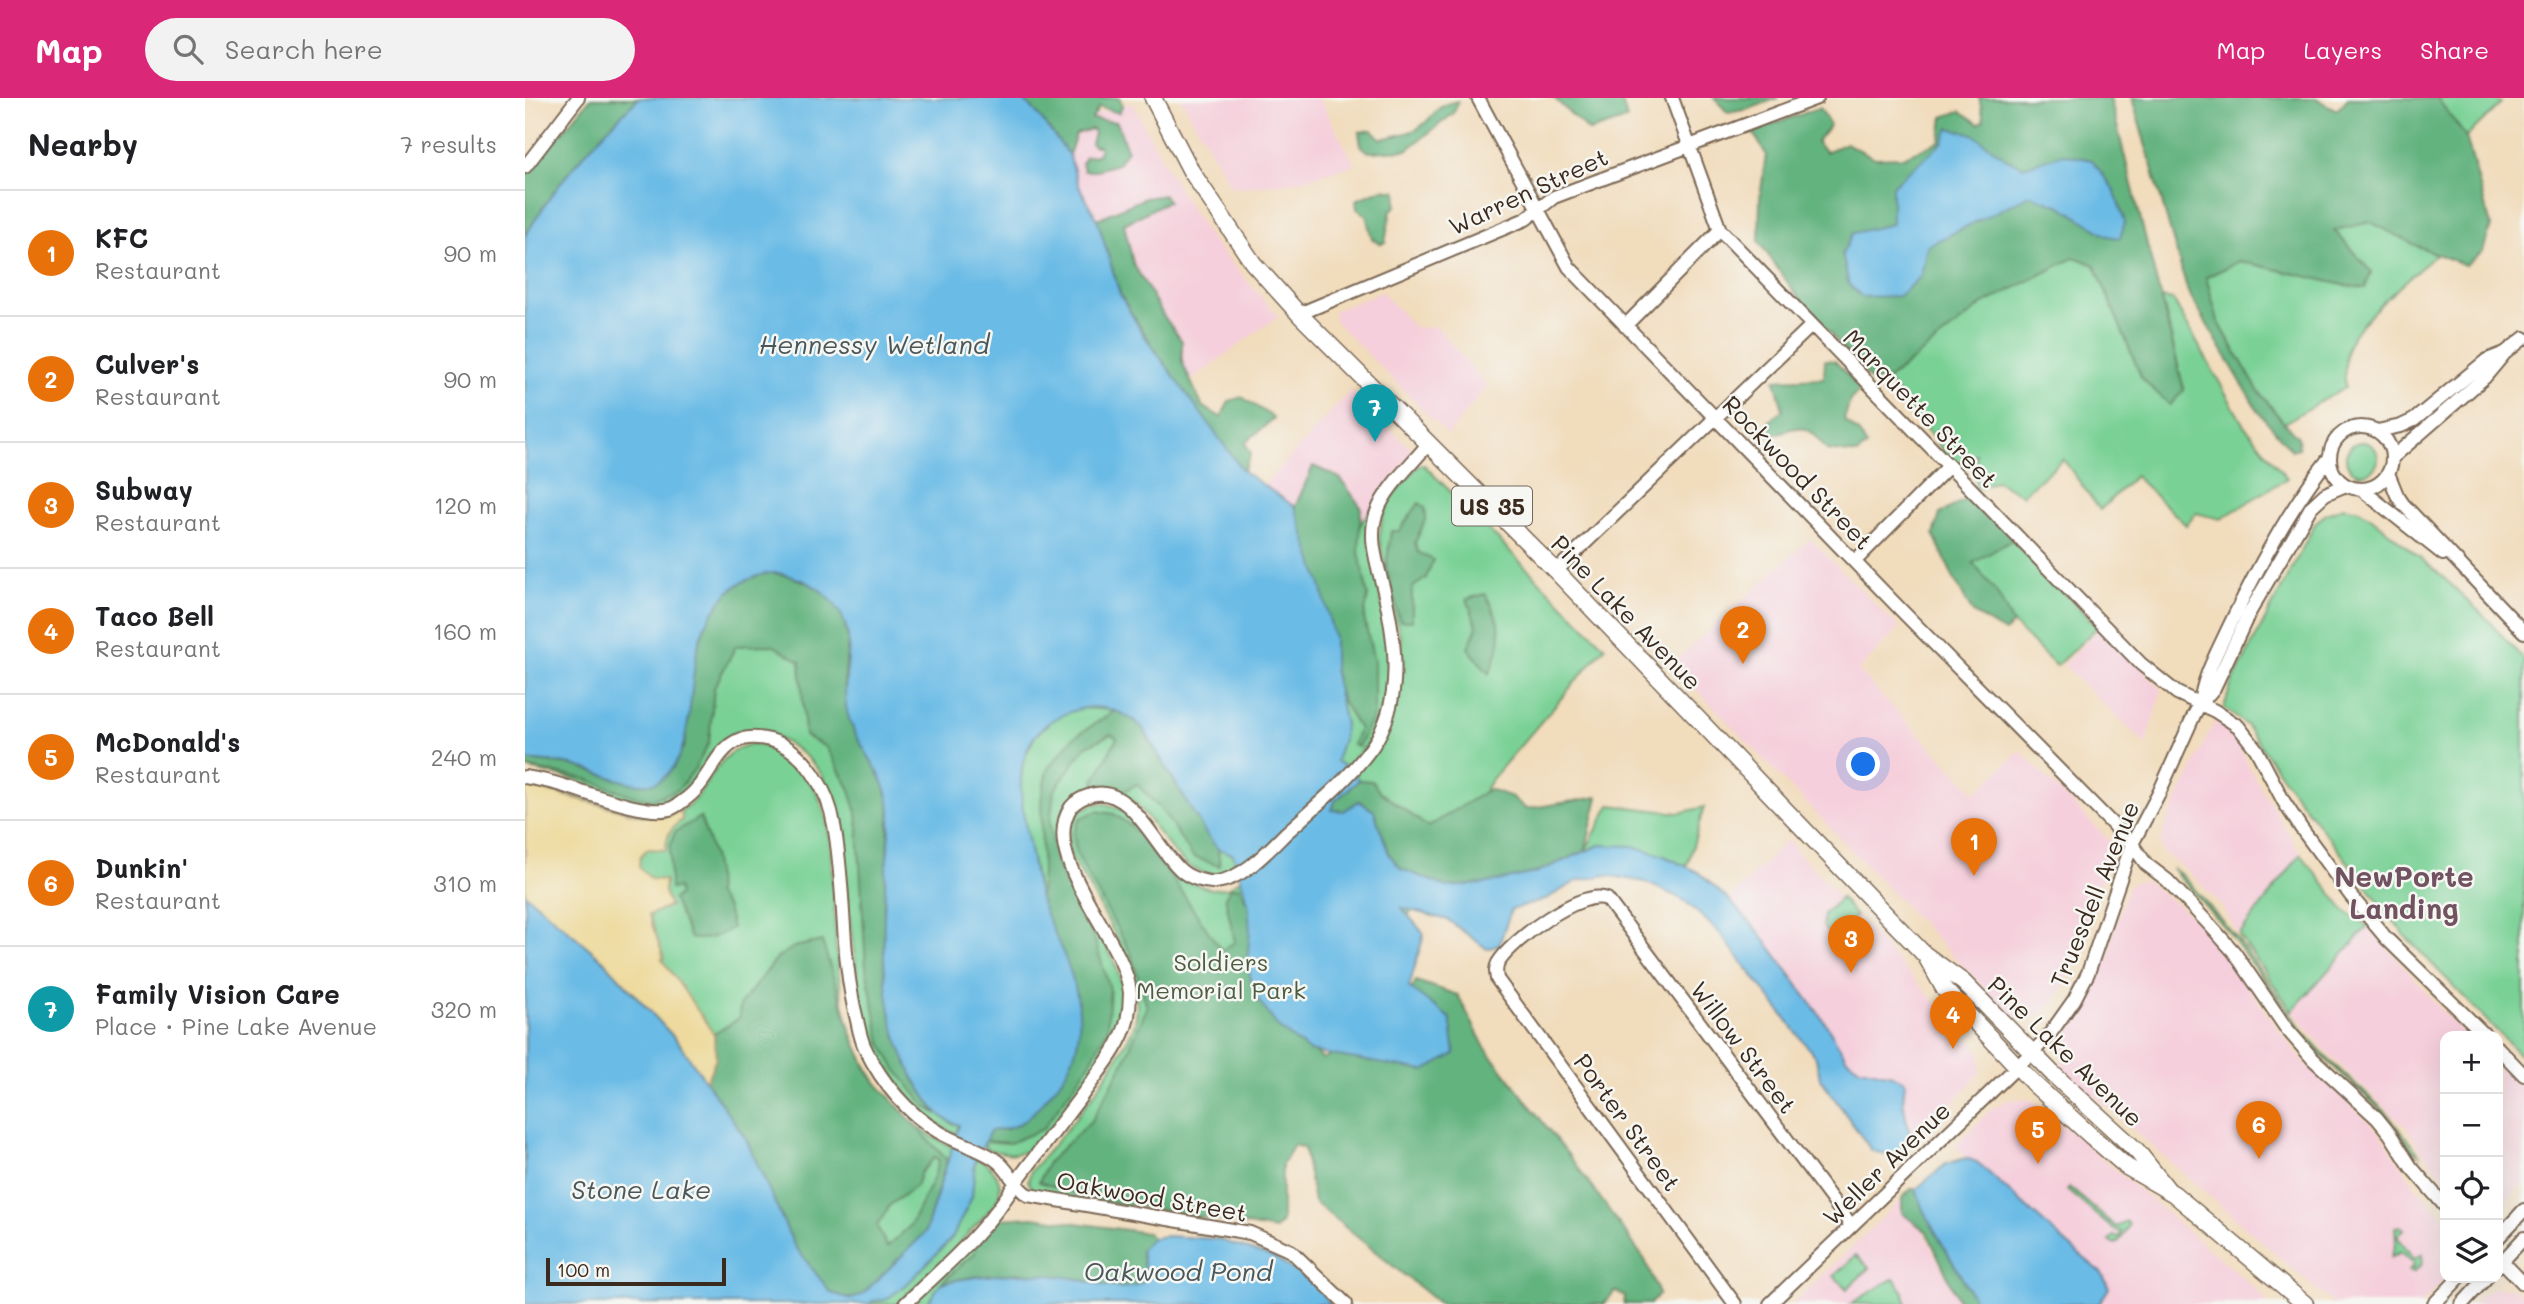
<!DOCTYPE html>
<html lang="en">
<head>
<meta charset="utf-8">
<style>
	body { margin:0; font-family:Mali,sans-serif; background:#f2f2f2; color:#202124 }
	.controls { position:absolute; right:21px; bottom:21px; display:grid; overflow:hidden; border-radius:14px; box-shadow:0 7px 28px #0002 }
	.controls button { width:63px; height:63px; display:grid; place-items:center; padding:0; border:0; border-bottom:2px solid #e0e0e0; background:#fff; color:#202124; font:35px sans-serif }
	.scale { position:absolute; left:21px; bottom:18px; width:180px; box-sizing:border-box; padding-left:7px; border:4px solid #3b2a1e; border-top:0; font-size:19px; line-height:24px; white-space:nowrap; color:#3b2a1e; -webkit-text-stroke:5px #f6f6f2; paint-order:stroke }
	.you { position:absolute; left:1339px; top:667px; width:24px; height:24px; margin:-18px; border:5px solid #fff; border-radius:50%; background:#1a73e8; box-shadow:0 0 0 10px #1a73e833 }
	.badge { display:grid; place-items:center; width:46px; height:46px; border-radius:50%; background:#db2777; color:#fff; font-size:23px; font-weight:700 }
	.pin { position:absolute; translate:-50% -58px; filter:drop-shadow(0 2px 4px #0008) }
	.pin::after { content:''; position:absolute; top:37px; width:24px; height:21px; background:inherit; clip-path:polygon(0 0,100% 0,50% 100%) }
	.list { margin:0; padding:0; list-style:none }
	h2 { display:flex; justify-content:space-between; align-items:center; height:91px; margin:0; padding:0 28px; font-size:30px }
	h2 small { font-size:23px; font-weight:400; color:#757577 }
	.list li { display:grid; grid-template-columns:46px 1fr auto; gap:21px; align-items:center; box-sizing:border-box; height:126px; padding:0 28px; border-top:2px solid #e0e0e0 }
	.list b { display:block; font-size:26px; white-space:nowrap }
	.list p { margin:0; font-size:23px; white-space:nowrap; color:#757577 }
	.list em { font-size:23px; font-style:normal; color:#757577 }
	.icon { flex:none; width:38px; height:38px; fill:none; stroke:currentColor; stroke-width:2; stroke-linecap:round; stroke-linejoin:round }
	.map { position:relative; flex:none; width:1999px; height:1206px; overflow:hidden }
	header { display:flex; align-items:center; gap:42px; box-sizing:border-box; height:98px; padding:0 35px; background:#db2777; color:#fff }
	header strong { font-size:33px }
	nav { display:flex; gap:38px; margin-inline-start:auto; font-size:24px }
	.search { width:490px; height:63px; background:#f2f2f2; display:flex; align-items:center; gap:18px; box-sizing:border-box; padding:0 24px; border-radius:38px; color:#757577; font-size:26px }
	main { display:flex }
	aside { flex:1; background:#fff }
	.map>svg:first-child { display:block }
	.built { fill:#f5cfdb }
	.green { fill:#7ad196; stroke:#5a7e5a; stroke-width:2 }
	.forest { fill:#63b37f; stroke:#4f6e4e; stroke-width:2; fill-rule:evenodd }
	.sand { fill:#eeda9e; stroke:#94825e; stroke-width:2 }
	.water { fill:#6bbbe6; stroke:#537282; stroke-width:2 }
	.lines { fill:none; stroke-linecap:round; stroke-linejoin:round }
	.minor-casing { stroke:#7b6855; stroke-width:16 }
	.major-casing { stroke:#7b6855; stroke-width:19 }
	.minor { stroke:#fff; stroke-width:12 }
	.major { stroke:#fff; stroke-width:16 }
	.labels { text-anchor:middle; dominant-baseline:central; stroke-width:5; stroke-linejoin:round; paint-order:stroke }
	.shield { fill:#f6f6f2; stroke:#73675e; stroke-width:2 }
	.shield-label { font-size:23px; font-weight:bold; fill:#3b2a1e }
	.street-label { font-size:24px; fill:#3b2a1e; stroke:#f6f6f2 }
	.park-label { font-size:24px; fill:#4e5c42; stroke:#f6f6f2 }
	.water-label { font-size:26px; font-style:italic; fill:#49565a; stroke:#f6f6f2 }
	.quarter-label { font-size:28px; font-weight:bold; fill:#715260; stroke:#f6f6f2 }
</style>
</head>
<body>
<header>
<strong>Map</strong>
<div class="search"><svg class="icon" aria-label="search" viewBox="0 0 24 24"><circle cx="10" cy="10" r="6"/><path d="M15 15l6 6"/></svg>Search here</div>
<nav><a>Map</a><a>Layers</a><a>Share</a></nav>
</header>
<main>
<aside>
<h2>Nearby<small>7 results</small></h2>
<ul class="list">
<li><span class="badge" style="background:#e8710a">1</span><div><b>KFC</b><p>Restaurant</p></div><em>90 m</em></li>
<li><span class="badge" style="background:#e8710a">2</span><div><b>Culver's</b><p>Restaurant</p></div><em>90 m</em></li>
<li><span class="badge" style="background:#e8710a">3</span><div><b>Subway</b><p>Restaurant</p></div><em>120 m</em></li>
<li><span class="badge" style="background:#e8710a">4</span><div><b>Taco Bell</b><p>Restaurant</p></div><em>160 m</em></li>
<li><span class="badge" style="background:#e8710a">5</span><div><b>McDonald's</b><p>Restaurant</p></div><em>240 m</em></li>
<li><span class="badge" style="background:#e8710a">6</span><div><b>Dunkin'</b><p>Restaurant</p></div><em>310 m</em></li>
<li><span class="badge" style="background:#0f9aa8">7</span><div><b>Family Vision Care</b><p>Place · Pine Lake Avenue</p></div><em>320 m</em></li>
</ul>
</aside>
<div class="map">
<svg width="1999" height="1206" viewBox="0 0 1999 1206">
	<rect width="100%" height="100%" fill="#f6f6f2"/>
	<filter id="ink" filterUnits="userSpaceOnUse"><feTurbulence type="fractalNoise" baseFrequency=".0143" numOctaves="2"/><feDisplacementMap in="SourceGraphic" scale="14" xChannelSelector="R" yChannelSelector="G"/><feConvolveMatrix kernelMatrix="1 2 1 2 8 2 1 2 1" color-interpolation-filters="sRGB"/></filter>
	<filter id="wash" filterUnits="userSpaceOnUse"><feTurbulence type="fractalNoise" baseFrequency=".00686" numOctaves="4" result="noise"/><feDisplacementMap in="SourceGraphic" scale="28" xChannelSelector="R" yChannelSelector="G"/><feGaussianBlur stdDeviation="1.57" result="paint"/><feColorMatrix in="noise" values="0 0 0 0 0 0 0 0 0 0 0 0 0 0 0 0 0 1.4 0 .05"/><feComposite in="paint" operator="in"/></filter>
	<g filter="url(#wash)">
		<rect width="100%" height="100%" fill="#f1dcbc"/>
		<path class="built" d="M656,0h138l36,67 -66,18 -57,5z
			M607,5l47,87 30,47 69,79 -96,71 -103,-201 -10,-31 -20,-26z
			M857,194l33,36 22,-1 50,59 -39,49 -114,-115v-9z
			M826,292l60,59v5l-39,53 -51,78 -26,-78 -31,-22z
			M1285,441l89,89 -41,43 117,122 45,-42 92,92 -30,101 -14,36 -18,25 -12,11 -16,4 -13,-6 -337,-350z
			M1577,528l60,64 -16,55 -83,-80z
			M1690,623l11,4 7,10 22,43 46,76 -62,81 -20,-33 -35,-34 -20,-15 -4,-9 6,-20z
			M1262,742l190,208 4,11 -1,14 -35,38 -34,31 -8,-40 1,-21 -12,-6 -32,-7 -13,-9 -23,-38 -65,-89 -30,-32z
			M1621,783l42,32 30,31 41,59 42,56 77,71 37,56 30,33 1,59 -25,26h-88l-267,-233 -4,-7 -1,-21 41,-73 26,-83 6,-5z
			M1843,828l74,85 26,25h-23v142l-25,-29 -13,-21 -75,-70 -40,-47z
			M1973,967l26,25v92l-26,26z
			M1502,1001l11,5 218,185 12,15h-169l10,-16 -8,-16 -33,-27 -91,-83 -11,-4 -11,-12 36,-37 17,-9z
			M1381,1097l53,109h-166z
			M1967,1190h21l11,8v8h-53l9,-9z"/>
		<path class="green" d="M1912,0h56l8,5 -35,34z
			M1846,124l65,32c-21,20 -84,70 -89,95 -3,12 -2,26 -2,38l-61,36 -27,-34 -39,-68 -12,-44 34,-16 108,25 17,2 6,-16 -37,-42z
			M1550,159l20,8 47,114 42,11 -22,-92 11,2 70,124 44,54 -66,41 -25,-6 -10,12 -51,-49 -35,34 -37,-51 -41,36 -25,-14 -21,7v-34l-20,13 -69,-87 96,-76z
			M1821 360a16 16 0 1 1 32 0a16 16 0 1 1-32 0Z
			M898,366l182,183 -114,133 -83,136 -122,118 -160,172 -93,-15 -5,-10 3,-10c34,-39 68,-78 92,-124 4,-7 10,-16 12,-24 11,-44 -27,-101 -47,-138 -6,-10 -16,-22 -18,-32 -9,-38 24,-65 57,-39l55,66 28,9 18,-1 48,-32 50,-48 70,-106 7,-38 -2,-27 -5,-15 -17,-84 4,-23 8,-17 26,-31z
			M847,409l-4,21 20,108 1,42 -8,34 -15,33 -24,27 -92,87c-15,11 -30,19 -49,13 -45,-15 -56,-98 -113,-81 -15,4 -24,13 -28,28 -10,41 28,90 46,126 11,21 22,48 17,72 -8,36 -65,101 -90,131 -15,9 -30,5 -47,1l-2,-8 93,-142 -37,-100 -20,-100 2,-37 13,-26 21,-20 25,-8 35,2 205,-125z
			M1818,409l16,3 13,8 71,59 44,42 37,41v399l-116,-120 -118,-151 -44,-63 -22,-17 7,-23 85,-163 10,-8z
			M1487,442l86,87 -42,39 -43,-42 -16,-31 -24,-30z
			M265,478l161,547 8,2 -1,9c-25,-8 -45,-29 -59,-51 -10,-15 -24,-31 -30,-49 -4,-10 -5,-21 -7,-31 -8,-40 -12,-80 -16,-121 -3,-36 -4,-75 -24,-107 -12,-18 -29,-30 -49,-39 -68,-29 -63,60 -116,69 -21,3 -59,-19 -81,-25 -16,-4 -34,-8 -51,-12v-8l47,5 122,-98z
			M227,646c39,3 65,39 74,74 6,23 5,46 7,69 3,48 2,102 19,148 17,45 47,85 90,107 17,9 38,13 51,28 9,11 9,22 2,34l-44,49 -53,51h-59l-160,-261 -75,-82 -79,-67v-109c26,6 53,12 79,19 38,11 71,27 98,-14 14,-21 24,-41 50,-46z
			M1085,707l69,8 25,-6 -16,56 -5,2 -19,-9 -64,-11 -15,6z
			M1776,756l44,57 23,15 -76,85 -53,-76z
			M1647,770l11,8 53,61 65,92 29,32 58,53 31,40 -7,-3 -18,-26 -16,-17 -56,-52 -20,-22 -71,-99z
			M1316,800l15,18 -20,16h-8l-5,-5 1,-13z
			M1544,1089l47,40 11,-5 2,3c-3,7 -7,14 -13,19l-7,-3 4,-5 7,1 1,-6 -7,-1 -47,-40z
			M1875,1128l4,3 -7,7 17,23 9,-5 -1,10 -9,8 -4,-1 6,-7 -14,-12 -10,5 5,-15 -1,-15z
			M453,1136l8,8 -45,41 -14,21h-7l-4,-5z
			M1331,1157l13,13 -22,21 -13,-13z
			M1369,1180l10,15 2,11h-56z"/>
		<path class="forest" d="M66,0h48c-43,41 -85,86 -114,139v-61z
			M496,0h98l4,7 -4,8 -20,-6 -7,12 25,3 10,28 -9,14 -25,7h-9l-2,-8 3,-6 12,-2 3,-4 -1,-5h-5l-3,-3 3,-10 -2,-4 -16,5 -7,21 -35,-45z
			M1029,0h67l6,21 -38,12z
			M1189,0h64l-29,11 -21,4z
			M1454,0h131l74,292 -14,15 -28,-26 -47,-114 -20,-8 -92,47 -96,76 -16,1 -78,-91 -34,-48 1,-44 6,-44 -14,-23 68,-23 10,17 -14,17 10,10 20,-9 29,15 28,-1 37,-16 3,-24 18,-6 18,13 5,-4z
			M1607,0h182l23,12 11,-12h89l29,39 25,89 -8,25 -18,14 -48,-19 -46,-24 -37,8 37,42 -6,16 -17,-2 -108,-25 -34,16 12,44 39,68 27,34 14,14 1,11 -8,2 -33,-39 -70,-119z
			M933,3l-4,12 -47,37 -38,2 -8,-6 -2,-14 13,-2 9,9c11,-3 30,-5 39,-12 16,-11 13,-21 38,-26z
			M858,91l14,2 -1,15 -5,4 -6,32 -4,2 -9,-5 -6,-24 -9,-6 -1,-9z
			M639,97l4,6 -44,23 9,39 30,52 19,26v21l20,44 19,11 8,-16 13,-4 32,21 -29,25 6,10 -8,18c-43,-58 -87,-115 -123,-177l-23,-75 48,-21z
			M1300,262l10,1 26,29 -11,10 -6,20 14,12 9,14 -10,8 -30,-4c-22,-27 -24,-26 -57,-14l-1,-15 14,-11 -8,-30 49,-2z
			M788,368l27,12 21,29 -2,45 9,44 -4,22 10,43v53l-16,33 -5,-3 6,-15 -18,-30 -7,-26v-35l-39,-131z
			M1446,398l39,39 2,5 -39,23 24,30 16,31 -8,8 -32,-19 -20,-36 -19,-42 6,-21z
			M894,405l6,4 1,11 -11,25 3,9 15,8 -7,18 -14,10v33h-12l-14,-53 5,-37h8z
			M241,474l24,4 25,10 16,12 12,17 5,24 -4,46 14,54 25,39 7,26 -6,101v63l29,109 24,37 -13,-9 -29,-37 -14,-25 -15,-75 -9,-155 -8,-25 -23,-41 -21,-11 -5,-75 -28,-16 -36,1 -22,42 -5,55 -15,27 -16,20 -25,9 -17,-2 -50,-18 -61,-12v-7l47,5 55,17 57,-34c6,-52 6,-135 56,-165 8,-5 17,-8 26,-11z
			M960,496c19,31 19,48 4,80l-21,-26 9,-21 -10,-28z
			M591,612l12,5 14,12 17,31 59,91 2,17 -27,-9 -30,-45 -26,-28 -16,9 -7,-4 -17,-1 -3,-7 23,-43 -6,-4 -26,13 -31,44 -4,33 5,36 15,35 23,40 17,54 -3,41 -17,33 -47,66 -33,14 -26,-2 6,-11 18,-1 69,-130 -37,-100 2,-28 -1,-71 6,-30 26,-32z
			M834,682l13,1 7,10 49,36 61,-38 23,8 14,12 72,-12 -13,54 -50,22 -52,11 -36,3 -46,-18 -12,-15 -15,-43 -15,-10 -15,10 -12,-1 3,-9z
			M572,713l17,3 17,12 39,49 51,75 14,-8 -10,-45 6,-9 8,-1 21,40 37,108 26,24 75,-44 18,-34 42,14 26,51 93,120 68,94 14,34 -9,10h-26l1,-8 -10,-5 -11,13h-164l-126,-102 -10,-54 -10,-3 -12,20v57l-7,8 -190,-33 -46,-15 9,-20 44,-42 32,-58 23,-55 -16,-53 -54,-99 -4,-21 7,-16z
			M175,719c10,27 19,49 16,77l11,14 5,20c-16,9 -24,13 -42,10l-17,-39 6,-4 -1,-7 -8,1v-43l5,-14z
			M297,843l29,92 19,43 77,84 -22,73 -62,61 -11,5 -21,-6 -37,-48 -48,-106 -40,-57 10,-24 -2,-24 25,-16 1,-13 38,-48 16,-10zM410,1059l4,3 -5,17 -24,49 -23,21 -10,-21 13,-21 26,-19 5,-14z
			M1386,1091h5l7,21 54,94h-17l-33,-72 -25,-19v-15z
			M508,1119l115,16 4,5 -11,12 5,30 -10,7h-26l-35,-8 -55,-6 -48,4 -31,6 34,-30 10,-26 13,-8z"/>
		<path class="sand" d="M0,687l119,31h25l12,-6 1,10c-12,8 -16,17 -16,30l-19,-1 -7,8 -1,10 12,12 14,1 -1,12 6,14 -21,9 15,43 -2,1 52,75 2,24 -10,24 -27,-39 -75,-82 -79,-67z"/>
		<path class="water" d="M114,0h382l13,12 35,45 10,31 18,33 23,75 21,37 102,140 52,36 26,78 13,53v35l11,51 -2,15 -7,22 15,9 8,10 -24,21 -3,9 12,1 15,-10 15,10 15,43 12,15 46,18 36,-3 52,-11 65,-28 33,1 31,10 34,16 31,28 30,32 65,89 23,38 13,9 32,7 13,6 -2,21 8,40c-14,17 -19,13 -39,9l-52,-73 -4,-20 -97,-126 -35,-32 -39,-18 -39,-7 -29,6 -31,18 -35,11 -12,35 -12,4 -39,-29 -46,-12 22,26 -15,53 41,31 5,36 -31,17 -115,-20 -31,-24 -24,-33 -7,-32 3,-31 -2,-28 -15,-49 -15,-5 -12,-15 -64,-107c-19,-17 -44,-25 -69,-16 -65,21 -55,80 -44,133 4,19 6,40 12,58 12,32 32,65 37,99 5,38 -3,65 -28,93 -19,23 -29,35 -60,37l-15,32 -3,34 -20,41 -47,48 -20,14 -12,1 -4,3h-344v-410l79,67 75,82 67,96 48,106 37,48 21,6 11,-5 62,-61 34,-108c-21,-6 -29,-21 -40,-39 -41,-64 -37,-143 -33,-216 1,-21 7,-47 3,-68 -6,-36 -38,-60 -43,-96 -4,-23 5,-46 2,-69 -4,-31 -28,-53 -58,-61 -17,-6 -29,-2 -45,5 -14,6 -26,20 -33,33 -3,6 -8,12 -10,19 -16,41 -3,124 -43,148 -21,12 -64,-12 -87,-16 -15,-3 -31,-3 -47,-5v-523c29,-53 71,-98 114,-139z
			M1424,30l24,6 32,24 18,9 40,-13 29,6 22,30 11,32 -5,16 -13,-2 -46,-30 -31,-11 -103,51 -6,30 -22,20 -37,1 -13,-12 -7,-31 11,-21 39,-9v-38l50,-43z
			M1441,1060l11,4 91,83 33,27 8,16 -10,16h-122l-54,-94 -7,-21 30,-25z
			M641,1138l51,3 58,19 39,26 17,20h-404l14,-21c46,-9 90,-13 136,-4 23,5 49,16 69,1l-5,-31 11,-11z"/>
	</g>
	<g filter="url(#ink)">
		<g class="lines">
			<g class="minor-casing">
				<path id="minor" d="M953,0l91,169 335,346 228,231 14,20 21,16 41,43 26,29 52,76 27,31 64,59 13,16 21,33 34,39
					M1147,0l48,132 421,434 36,29 38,18 23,15 18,23 28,53 17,26 50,68 35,42 100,98
					M0,69l53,-69
					M774,216l227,-95 28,-22 263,-99
					M1100,228l95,-96
					M1805 360a31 31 0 1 1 62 0a31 31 0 1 1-62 0Z
					M1852,333l24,-5 13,-6 73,-60 18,-7
					M1867,360l93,-81 20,-24 19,-15
					M1863,375l9,22 6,9 121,128
					M1836,391l82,65
					M1330,463l94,-95
					M1031,473l255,-245
					M1675,606c3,-26 15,-47 26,-71 28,-59 63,-125 104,-176
					M0,679c12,2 24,4 36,8 25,7 85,31 108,24 5,-1 10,-5 14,-8 35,-23 32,-75 87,-61 35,9 59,52 64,85 12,64 6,130 23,195 2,10 4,21 9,30 16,33 42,64 73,82 18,11 40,16 57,28 14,10 18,27 32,35l222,38 41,18 55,53
					M1973,950l26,27
					M1973,1140l26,-28
					M1973,1159l26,27
					M1973,1168l26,-28
					M380,1206c39,-37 84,-75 111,-122 26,-35 54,-70 80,-106 12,-16 26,-35 31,-55 2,-9 3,-19 3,-28 -4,-54 -93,-135 -59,-186 5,-6 13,-10 20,-12 41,-12 66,57 92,77 8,6 23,11 33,10 27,-3 52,-31 70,-49 29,-26 63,-54 86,-86 32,-46 24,-105 12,-156 -6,-25 -17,-54 -7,-79 9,-25 35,-48 52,-69
					M1210,1206l-238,-325c-1,-6 -2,-10 1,-16 13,-22 83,-75 109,-64l244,326
					M1245,1206l277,-266 27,-38 14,-27 44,-129 27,-51 35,-78 6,-11 14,-16 34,-73 63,-108 14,-13 21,-9
					M1909,1206l25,-26
					M1937,1206l24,-26"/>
			</g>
			<g class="major-casing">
				<path id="major" d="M628,0l38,73 62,92 46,51 257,257 334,348 34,35 39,28 90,92 84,77 31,39
					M1402,860l18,32 14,15 75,79 57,52 36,31 47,27 131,110"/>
			</g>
			<use href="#minor" class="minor"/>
			<use href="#major" class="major"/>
		</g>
	</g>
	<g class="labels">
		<rect class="shield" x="927" y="388.5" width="80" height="39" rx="5"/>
		<g class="shield-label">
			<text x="967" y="408">US 35</text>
		</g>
		<g class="street-label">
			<text transform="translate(1003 93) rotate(-25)">Warren Street</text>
			<text transform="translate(1396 310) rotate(46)">Marquette Street</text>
			<text transform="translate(1273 374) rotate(46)">Rockwood Street</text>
			<text transform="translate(1102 514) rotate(46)">Pine Lake Avenue</text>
			<text transform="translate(1569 796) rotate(-68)">Truesdell Avenue</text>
			<text transform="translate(1219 949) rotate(53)">Willow Street</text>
			<text transform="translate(1541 953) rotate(44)">Pine Lake Avenue</text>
			<text transform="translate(1103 1024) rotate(54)">Porter Street</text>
			<text transform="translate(1361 1065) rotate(-44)">Weller Avenue</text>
			<text transform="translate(627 1098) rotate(10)">Oakwood Street</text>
		</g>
		<g class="park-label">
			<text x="696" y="863">Soldiers<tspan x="696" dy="28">Memorial Park</tspan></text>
		</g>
		<g class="water-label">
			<text x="349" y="246">Hennessy Wetland</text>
			<text x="116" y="1091">Stone Lake</text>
			<text x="653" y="1173">Oakwood Pond</text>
		</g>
		<g class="quarter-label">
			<text x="1879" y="778">NewPorte<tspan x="1879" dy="32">Landing</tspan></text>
		</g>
	</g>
</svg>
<div class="controls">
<button>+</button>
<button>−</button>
<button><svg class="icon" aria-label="locate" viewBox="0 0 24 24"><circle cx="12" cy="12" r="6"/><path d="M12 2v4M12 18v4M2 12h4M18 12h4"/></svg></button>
<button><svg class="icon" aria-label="layers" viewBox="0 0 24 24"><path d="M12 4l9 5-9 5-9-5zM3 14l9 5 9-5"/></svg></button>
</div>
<div class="scale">100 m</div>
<div class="you"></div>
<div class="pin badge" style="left:1449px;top:778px;background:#e8710a">1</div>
<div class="pin badge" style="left:1218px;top:566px;background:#e8710a">2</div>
<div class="pin badge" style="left:1326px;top:875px;background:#e8710a">3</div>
<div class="pin badge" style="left:1428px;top:951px;background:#e8710a">4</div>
<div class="pin badge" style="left:1513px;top:1066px;background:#e8710a">5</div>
<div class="pin badge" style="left:1734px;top:1061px;background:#e8710a">6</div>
<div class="pin badge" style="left:850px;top:344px;background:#0f9aa8">7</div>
</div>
</main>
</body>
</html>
